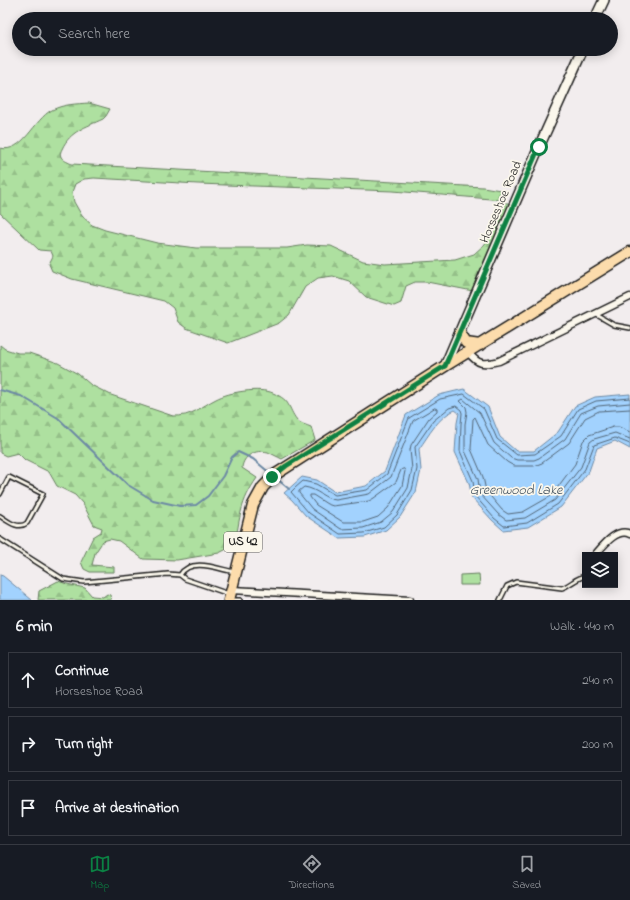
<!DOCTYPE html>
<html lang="en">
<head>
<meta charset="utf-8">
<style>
	body { margin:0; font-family:"Indie Flower",sans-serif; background:#20242c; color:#f1f3f6 }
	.controls { position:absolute; right:12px; bottom:12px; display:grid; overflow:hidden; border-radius:0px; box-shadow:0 2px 10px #0003 }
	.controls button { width:36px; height:36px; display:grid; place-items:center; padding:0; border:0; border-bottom:1px solid #363941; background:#171b24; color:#f1f3f6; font:20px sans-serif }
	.stop { position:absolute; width:12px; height:12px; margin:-9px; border:3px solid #0b8043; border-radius:50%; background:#fff }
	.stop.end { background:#0b8043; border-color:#fff; box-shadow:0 1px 4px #0008 }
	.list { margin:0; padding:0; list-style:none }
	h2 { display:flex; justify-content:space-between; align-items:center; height:52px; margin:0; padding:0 16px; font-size:17px }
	h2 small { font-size:13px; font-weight:400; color:#9ea1a6 }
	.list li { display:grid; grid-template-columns:26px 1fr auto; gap:12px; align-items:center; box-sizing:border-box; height:56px; margin:0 8px 8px; padding:0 8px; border:1px solid #363941; border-radius:0px }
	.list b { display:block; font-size:15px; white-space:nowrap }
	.list p { margin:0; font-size:13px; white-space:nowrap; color:#9ea1a6 }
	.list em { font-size:13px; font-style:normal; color:#9ea1a6 }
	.icon { flex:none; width:22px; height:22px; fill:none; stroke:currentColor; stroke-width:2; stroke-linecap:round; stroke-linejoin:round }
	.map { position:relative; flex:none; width:630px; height:600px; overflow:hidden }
	.search { position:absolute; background:#171b24; box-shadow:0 2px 10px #0003; left:12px; right:12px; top:12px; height:44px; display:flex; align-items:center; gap:10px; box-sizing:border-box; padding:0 14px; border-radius:22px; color:#9ea1a6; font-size:15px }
	.sheet { height:244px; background:#171b24 }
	nav { display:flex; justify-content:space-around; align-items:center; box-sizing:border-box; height:56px; border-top:1px solid #363941; background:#171b24; font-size:11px; color:#9ea1a6 }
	nav a { display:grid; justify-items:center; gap:2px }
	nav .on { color:#0b8043 }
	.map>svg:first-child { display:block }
	.forest { fill:url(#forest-firs); stroke:#657e5e }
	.pitch { fill:#aee0a0; stroke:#657e5e }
	.water { fill:#a2d2fe; stroke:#6c89a4 }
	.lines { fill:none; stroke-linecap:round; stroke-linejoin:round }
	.shore { stroke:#526576; stroke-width:1 }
	.stream { stroke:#6c89a4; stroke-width:2 }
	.lane-casing { stroke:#1c1c1c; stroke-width:6 }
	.street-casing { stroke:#1c1c1c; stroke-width:9 }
	.secondary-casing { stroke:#1c1c1c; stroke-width:12 }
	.primary-casing { stroke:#1c1c1c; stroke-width:13 }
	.lane { stroke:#fbf7ec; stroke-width:3 }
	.street { stroke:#fbf7ec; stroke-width:6 }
	.secondary { stroke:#fbf7ec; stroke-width:9 }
	.primary { stroke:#fcdcac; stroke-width:10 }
	.route { stroke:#0b8043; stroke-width:5 }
	.labels { text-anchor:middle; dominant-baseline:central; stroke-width:3.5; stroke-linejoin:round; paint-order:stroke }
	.shield { fill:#fbf7ec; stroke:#5f5e5a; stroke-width:1 }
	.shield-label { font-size:12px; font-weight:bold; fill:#1c1c1c }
	.street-label { font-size:13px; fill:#1c1c1c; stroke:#fbf7ec }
	.water-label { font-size:14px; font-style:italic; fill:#445360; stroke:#fbf7ec }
</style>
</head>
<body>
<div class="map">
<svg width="630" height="600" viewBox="0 0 630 600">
	<defs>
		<pattern id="forest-firs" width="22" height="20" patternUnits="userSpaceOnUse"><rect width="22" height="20" fill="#aee0a0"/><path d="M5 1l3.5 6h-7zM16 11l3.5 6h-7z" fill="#95c089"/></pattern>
	</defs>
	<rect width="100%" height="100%" fill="#f2edee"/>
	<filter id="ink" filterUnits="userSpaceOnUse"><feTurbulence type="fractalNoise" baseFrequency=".025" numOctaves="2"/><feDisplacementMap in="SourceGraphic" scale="8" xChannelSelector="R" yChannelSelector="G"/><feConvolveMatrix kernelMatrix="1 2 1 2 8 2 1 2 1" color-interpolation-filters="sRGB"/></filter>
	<g filter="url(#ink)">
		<path class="forest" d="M89,103l21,6 -4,7 -3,3c-17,8 -33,12 -41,30 -5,9 3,12 10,15l411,23 23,4 -3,9 -110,-9 -195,-7 -104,-6 -10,1 -9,5 -3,8 2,10 8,14 10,9 13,5 52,13 39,5h91l20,-3 24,1 32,15 22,3 70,-4 19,-6 11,-10 16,-38 4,-3h5l-37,88 -46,-9h-12l-9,4 -5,17 -7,3 -28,-9 -17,-16 -16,-5 -15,2 -13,9 -16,28 -10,8 -51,20 -42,-15 -8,-6 -5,-14 -9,-7 -92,-22 -20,-8 -3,-7 4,-8 -2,-5 -12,-1 -39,-37v-65c23,6 34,-29 52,-38 12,-6 24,-6 37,-7z
			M0,345l5,4 13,4h11l29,10 20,11 13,11 20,10 62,21c19,1 27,-9 43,-17 13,-7 43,-12 57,-6 19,8 14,14 24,27 3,4 10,5 14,7l4,13 -33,19c-4,-2 -10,-5 -14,-7 -13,-3 -25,4 -26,16l15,10c-17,24 -17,39 -22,67l-16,8 -42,7 -34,-1 -24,-18 -9,-2 -7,2 -8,12 -3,12 22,2v5h-24l-6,-3 -3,-7 12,-25 8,-5 1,-4 -8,-3 -11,-21 -8,-9 -18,-9 -8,-14 -24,-12 -7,-7 -12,3 -6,-3z
			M58,581l9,3 18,4 7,8 11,1 4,-3 3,1 1,5h-73l1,-9z"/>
		<path class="pitch" d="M479,574l1,11h-20v-10z"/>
		<path class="water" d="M464,389l24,18 12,30 16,14h18l24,-19 17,-26 20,-9 35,-3v55l-15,-8 -18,7 -8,23 -28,36 -33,20 -25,3 -11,-10 -20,-22 -3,-15 -14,-31 2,-29 2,-10 -4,-3c-17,7 -26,25 -36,39l2,21 -5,22 -16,25 -14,13 -21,7 -26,1 -33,-22 -14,-16 -8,-7 18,-16 15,3 18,12 31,-6 19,-15 21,-56 33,-20z
			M0,575l3,1 29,24h-32z"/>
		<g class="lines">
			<path class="shore" d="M630,398l-34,3 -18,8 -17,27 -26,18 -18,1 -20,-16 -13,-30 -20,-15 -24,5 -31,19 -22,56 -20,16 -32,5 -19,-11 -13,-3 -8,7 -4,4 18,21 31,21 24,-1 20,-6 13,-12 15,-25 5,-21 -2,-22 18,-26 16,-13 7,-2 5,4 1,3 -1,11 -1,27 13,30 2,15 19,22 10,8 23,-3 31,-19 27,-35 9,-24 21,-7 15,6
				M630,403l-32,3 -17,7 -16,26 -26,19 -5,2h-17l-6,-2 -17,-15 -14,-30 -17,-14 -3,2 6,6 1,5 -2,12v27l13,28 2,15 18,20 8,6 19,-2 30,-18 26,-33 9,-25 4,-3 21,-6 15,6
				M435,408l2,1v2l-8,7 -18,27 -1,5 2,19 -4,19 -15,24 -12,10 -18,6 -22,1 -29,-20 -13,-16v-2l5,-4c14,2 20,12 32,13l33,-6 22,-17 22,-56z
				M630,409l-31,2 -14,7 -16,25 -27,20 -8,3h-20l-7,-4 -19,-17 -13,-28 -2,2 -2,30 12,28 3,14 16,19 6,4 15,-2 28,-16 24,-32 8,-23 6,-6 24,-8h6l11,5
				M404,469l1,2 -3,15 -14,22 -10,9 -15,5h-20l-27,-17 -6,-8v-2h3l14,9 6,2 36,-5 5,-3 22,-16 5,-12z"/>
			<path class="stream" d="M0,390l21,6 37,22 70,67 25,15 27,6 16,-1 12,-9 15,-20 9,-19 6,-5 15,7 18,15
				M276,478l13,11"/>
			<g class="lane-casing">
				<path id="lane" d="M595,314l19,11 16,3
					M0,494l9,-17 34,17 -16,29c-9,7 -19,-2 -27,-7
					M0,539l63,40 21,3 84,-8 12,1
					M229,594l-44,-15 -5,-4c11,-18 38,-6 54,-3
					M231,600h9
					M500,600l7,-14 9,-4 46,6c9,-3 12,-9 23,-12"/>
			</g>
			<g class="street-casing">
				<path id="street" d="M468,352c10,13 15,13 31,9l131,-64
					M595,555c8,-9 22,-28 35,-21
					M232,590l178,10"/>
			</g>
			<g class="secondary-casing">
				<path id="secondary" d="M595,19l9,-19
					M445,366l94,-219 44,-98"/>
			</g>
			<g class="primary-casing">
				<path id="primary" d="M460,333l6,10 14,2
					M229,600l24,-95 10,-18 13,-13 169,-108 185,-114"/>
			</g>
			<use href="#lane" class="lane"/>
			<use href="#street" class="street"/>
			<use href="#secondary" class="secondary"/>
			<use href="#primary" class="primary"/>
		</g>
	</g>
	<g class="lines" filter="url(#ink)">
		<path class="route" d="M272,477l14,-11 159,-100 94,-219"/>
	</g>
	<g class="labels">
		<rect class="shield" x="224" y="532" width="38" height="20" rx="3"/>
		<g class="shield-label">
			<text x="243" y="542">US 42</text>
		</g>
		<g class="street-label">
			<text transform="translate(501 202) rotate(-67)">Horseshoe Road</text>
		</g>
		<g class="water-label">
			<text x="516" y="490">Greenwood Lake</text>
		</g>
	</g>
</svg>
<div class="controls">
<button><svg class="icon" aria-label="layers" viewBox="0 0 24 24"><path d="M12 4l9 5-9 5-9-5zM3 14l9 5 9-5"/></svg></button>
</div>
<div class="stop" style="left:539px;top:147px"></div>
<div class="stop end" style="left:272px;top:477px"></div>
<div class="search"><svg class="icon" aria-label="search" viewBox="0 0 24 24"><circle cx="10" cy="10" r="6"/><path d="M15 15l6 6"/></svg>Search here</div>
</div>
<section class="sheet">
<h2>6 min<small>Walk · 440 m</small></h2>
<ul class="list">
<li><svg class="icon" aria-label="ahead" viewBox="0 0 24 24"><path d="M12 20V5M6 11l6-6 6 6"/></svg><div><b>Continue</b><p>Horseshoe Road</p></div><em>240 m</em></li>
<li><svg class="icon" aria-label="right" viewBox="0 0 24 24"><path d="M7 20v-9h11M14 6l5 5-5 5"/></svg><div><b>Turn right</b></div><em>200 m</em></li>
<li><svg class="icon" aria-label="arrive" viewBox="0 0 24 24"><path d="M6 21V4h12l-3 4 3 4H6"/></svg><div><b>Arrive at destination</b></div></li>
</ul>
</section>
<nav>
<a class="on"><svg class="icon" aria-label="map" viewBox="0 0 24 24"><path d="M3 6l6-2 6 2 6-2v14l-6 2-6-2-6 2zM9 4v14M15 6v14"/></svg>Map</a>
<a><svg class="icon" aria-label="directions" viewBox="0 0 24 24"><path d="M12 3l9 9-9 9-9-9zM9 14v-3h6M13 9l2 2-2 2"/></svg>Directions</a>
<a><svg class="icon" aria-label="saved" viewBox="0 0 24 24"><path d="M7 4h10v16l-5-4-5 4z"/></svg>Saved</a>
</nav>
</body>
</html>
